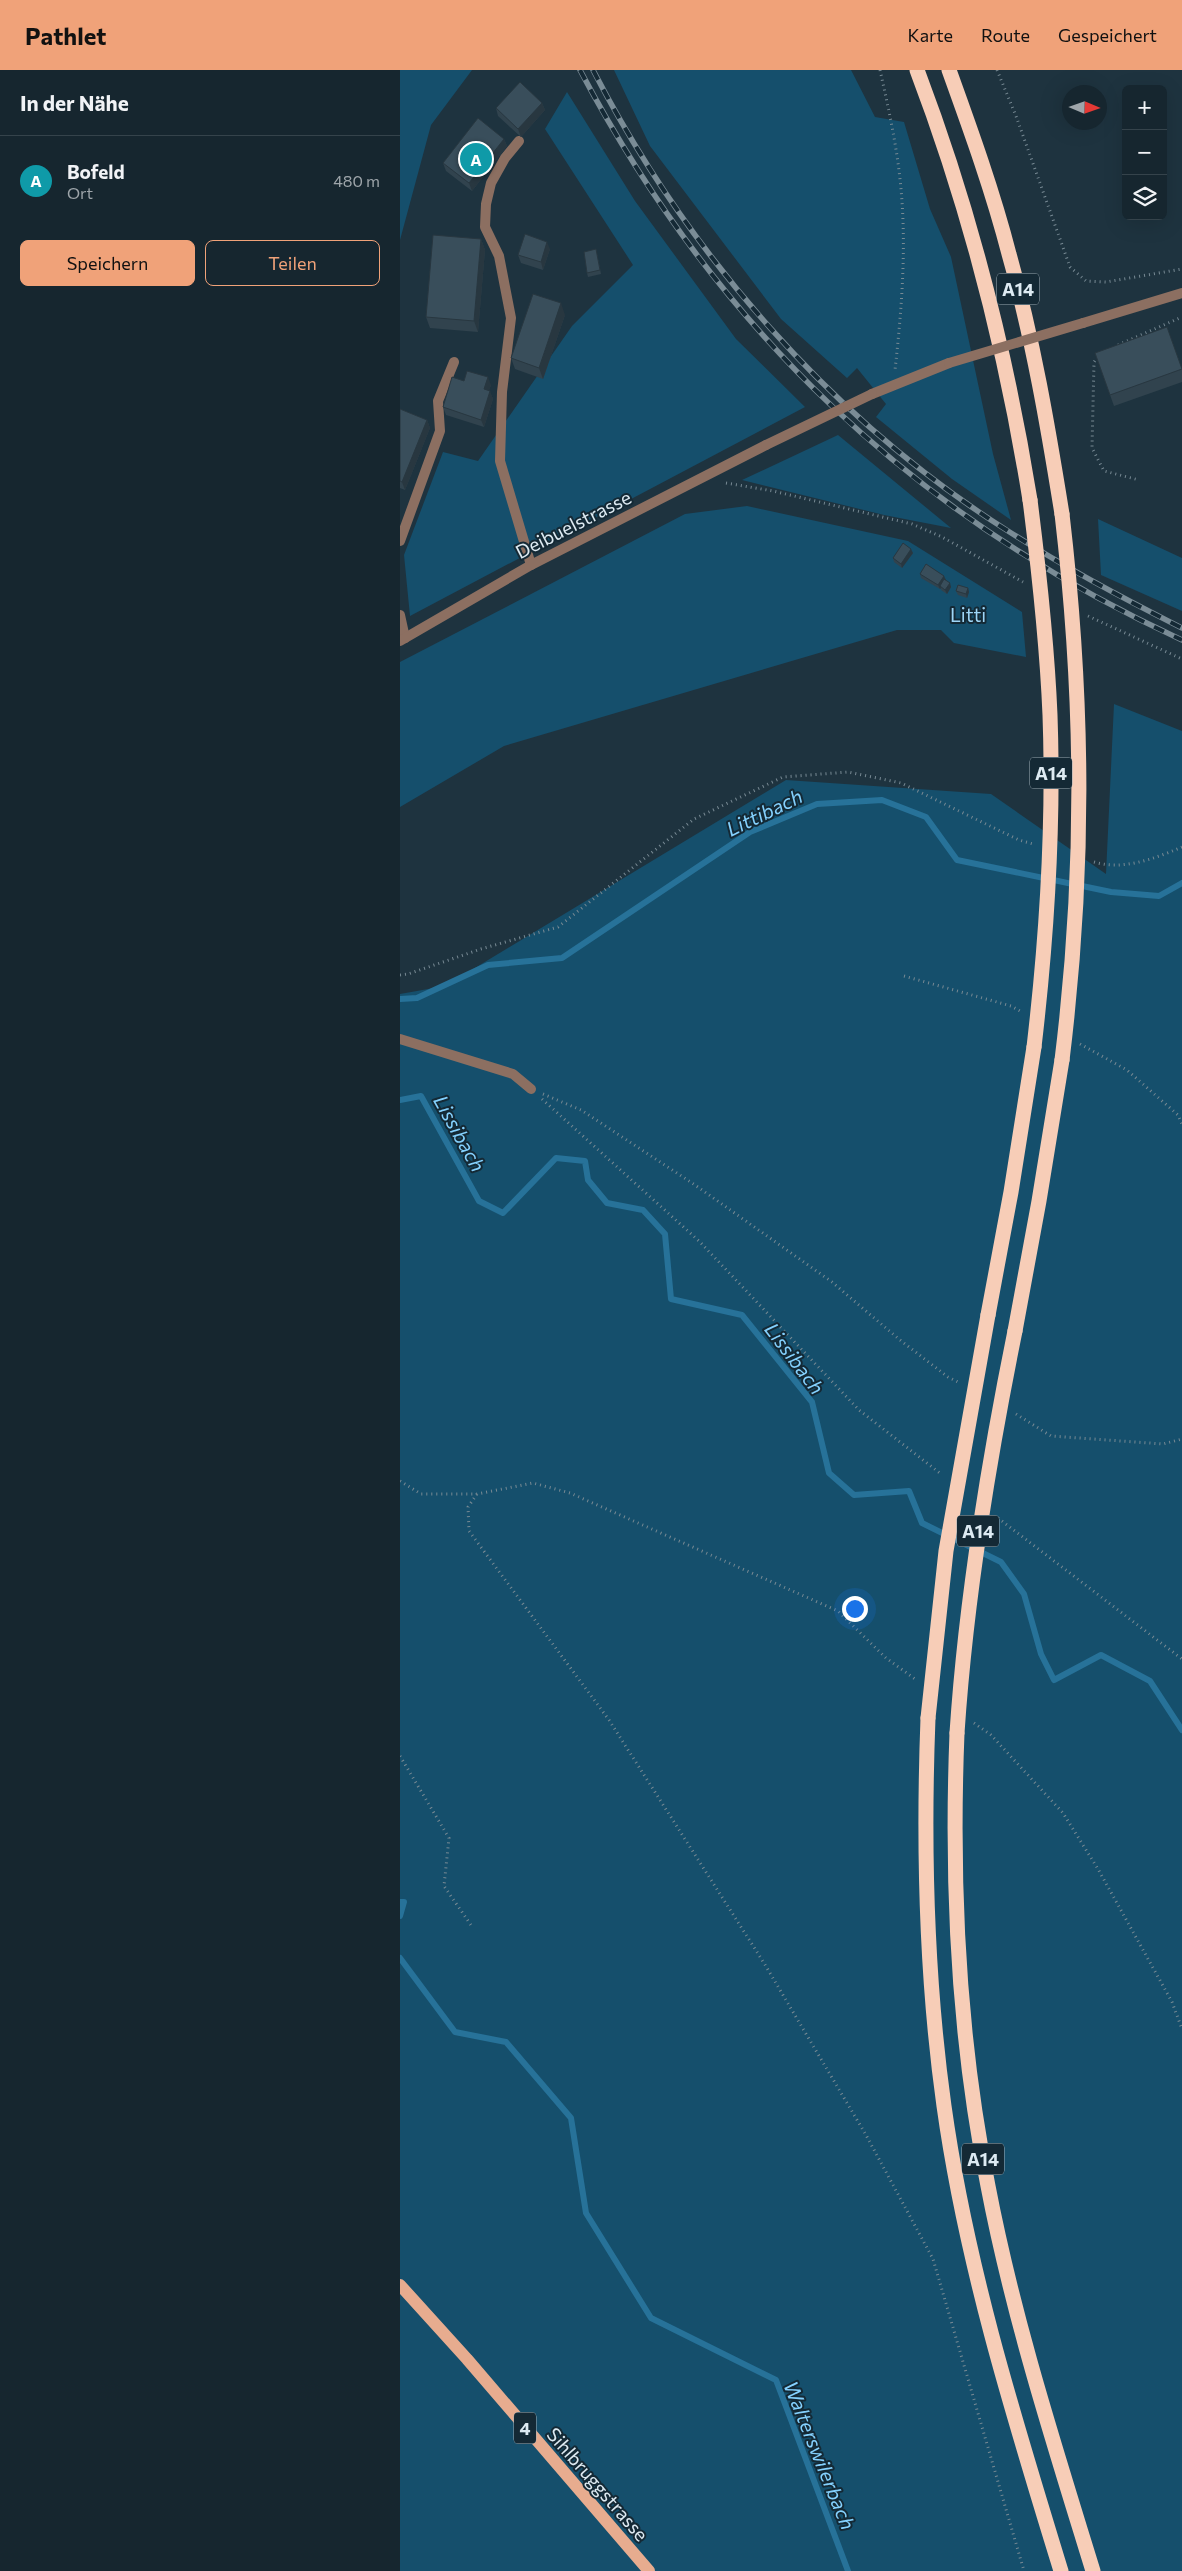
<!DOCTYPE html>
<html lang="de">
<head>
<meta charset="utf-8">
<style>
	body { margin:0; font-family:Commissioner,sans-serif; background:#23323b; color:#f1f3f6 }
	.controls { position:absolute; right:15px; top:15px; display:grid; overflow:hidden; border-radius:8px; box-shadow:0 5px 20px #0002 }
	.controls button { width:45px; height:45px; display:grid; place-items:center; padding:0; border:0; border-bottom:1px solid #35434b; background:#16262f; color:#f1f3f6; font:25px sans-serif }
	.compass { position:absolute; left:662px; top:15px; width:45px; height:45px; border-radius:50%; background:#16262f; box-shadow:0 5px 20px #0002; rotate:92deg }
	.you { position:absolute; left:454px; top:1538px; width:18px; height:18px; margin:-12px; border:4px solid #fff; border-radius:50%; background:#1a73e8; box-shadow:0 0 0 8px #1a73e833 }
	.badge { display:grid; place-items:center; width:32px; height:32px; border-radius:50%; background:#f0a279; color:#fff; font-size:16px; font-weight:700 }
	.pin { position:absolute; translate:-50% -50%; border:2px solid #fff; box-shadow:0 1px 5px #0006 }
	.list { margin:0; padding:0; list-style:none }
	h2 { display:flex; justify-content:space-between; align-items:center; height:65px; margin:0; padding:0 20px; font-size:21px }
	h2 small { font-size:16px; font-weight:400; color:#9ea5aa }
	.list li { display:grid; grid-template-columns:32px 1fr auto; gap:15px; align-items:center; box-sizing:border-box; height:90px; padding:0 20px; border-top:1px solid #35434b }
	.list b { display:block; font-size:19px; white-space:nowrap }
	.list p { margin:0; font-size:16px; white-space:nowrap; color:#9ea5aa }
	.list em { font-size:16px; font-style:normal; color:#9ea5aa }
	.actions { display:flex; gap:10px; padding:15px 20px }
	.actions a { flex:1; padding:11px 0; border:1px solid #f0a279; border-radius:8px; text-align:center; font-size:18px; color:#f0a279 }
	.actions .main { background:#f0a279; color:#111 }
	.icon { flex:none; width:28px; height:28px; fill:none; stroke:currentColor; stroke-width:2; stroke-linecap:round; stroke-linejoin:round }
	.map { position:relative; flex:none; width:782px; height:2501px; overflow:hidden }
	header { display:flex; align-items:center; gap:30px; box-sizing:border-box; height:70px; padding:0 25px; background:#f0a279; color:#111 }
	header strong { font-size:24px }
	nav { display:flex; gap:28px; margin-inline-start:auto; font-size:18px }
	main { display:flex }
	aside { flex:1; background:#16262f }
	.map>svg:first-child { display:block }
	.green { fill:#154f6c }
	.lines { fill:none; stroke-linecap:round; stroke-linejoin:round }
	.stream { stroke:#277299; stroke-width:6 }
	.path { stroke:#788a94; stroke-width:3; stroke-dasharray:1 4; stroke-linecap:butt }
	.service { stroke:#8c6f61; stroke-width:10 }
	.minor { stroke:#8c6f61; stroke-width:10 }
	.primary { stroke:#e7ac8f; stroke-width:12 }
	.motorway { stroke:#f7cdb7; stroke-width:15 }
	.rail-casing { stroke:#7a8c96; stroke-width:5.5 }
	.rail { stroke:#142935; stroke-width:4; stroke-dasharray:11; stroke-linecap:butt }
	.minor-bridge { stroke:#8c6f61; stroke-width:10 }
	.motorway-bridge { stroke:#f7cdb7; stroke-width:15 }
	.wall { fill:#31434e }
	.shaded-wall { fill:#283740 }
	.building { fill:#394e5b; stroke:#283740 }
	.labels { text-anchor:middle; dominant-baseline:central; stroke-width:4; stroke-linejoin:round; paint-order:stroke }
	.shield { fill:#142935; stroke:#a1b0b9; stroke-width:1 }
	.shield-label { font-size:18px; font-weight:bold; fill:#ddeaf2 }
	.street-label { font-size:19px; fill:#ddeaf2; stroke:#142935 }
	.park-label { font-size:19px; fill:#9ed6f7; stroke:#142935 }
	.water-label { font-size:20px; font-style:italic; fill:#84d1fe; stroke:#142935 }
</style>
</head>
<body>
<header>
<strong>Pathlet</strong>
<nav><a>Karte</a><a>Route</a><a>Gespeichert</a></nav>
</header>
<main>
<aside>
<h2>In der Nähe<small></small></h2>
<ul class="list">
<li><span class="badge" style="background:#0f9aa8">A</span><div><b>Bofeld</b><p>Ort</p></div><em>480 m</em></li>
</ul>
<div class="actions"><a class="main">Speichern</a><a>Teilen</a></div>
</aside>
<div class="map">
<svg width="782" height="2501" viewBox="0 0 782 2501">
	<rect width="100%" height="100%" fill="#1e333f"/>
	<path class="green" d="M0,0h72l-41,55 -31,115z
		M214,0h237l24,47 29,5 26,87 21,48 42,197 18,66 -59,-41 -76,-62 10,-13 -29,-36 -10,10 -66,-59 -131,-173z
		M167,22l68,109 101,138 69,68 -395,209 -6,-61 39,-103 35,9 94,-135 61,-61 -88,-136z
		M438,365l113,93 -67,-13 -142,-35z
		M347,436l161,35 114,71 4,45 -72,-14 -13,-13h-44l-393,116 -104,61v-145l285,-148z
		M698,449l84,39v53l-81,-36z
		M714,634l68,27v1840h-782v-1577l45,-8 341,-206 205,14 115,80z"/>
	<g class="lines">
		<path class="stream" d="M0,929l17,-1 71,-33 74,-7 188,-126 67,-28 65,-4 44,17 31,43 154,32 48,4 23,-13
			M0,1030l21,-4 58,105 24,12 53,-55 29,3 3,19 19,23 36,7 22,24 6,65 71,16 70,87 17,71 25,22 55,-4 13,32 79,39 23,32 17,60 13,26 47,-25 49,26 32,49
			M0,1832h4l-4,14
			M0,1888l55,74 51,10 65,76 15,95 65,105 125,62 72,191"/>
		<path class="path" d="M480,0c8,36 16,72 20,109 7,63 2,128 -5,191
			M597,0l19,46 54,151 16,14 20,1 76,-13
			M718,275l64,-28
			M698,287l-4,5 -2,86 12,23 35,9
			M326,413l47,8 139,33 30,13 81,45
			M688,546l94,43
			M694,792c29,9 62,-4 88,-15
			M0,905l8,-1 73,-25 77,-22 136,-108 89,-42 65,-5 53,11 118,57 14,4
			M504,906l107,30 9,5
			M680,974l47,26 51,45 4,9
			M143,1024l38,16 114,75 137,97 68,58 48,37 10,5
			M142,1029l157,142 160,169 82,64
			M616,1344l35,22 112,8 19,-5
			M0,1411l21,13h56l56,-11 37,10 268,118 48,47 29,21
			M77,1424l-9,13 1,24 140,189 155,243 102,172 67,124 91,312
			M598,1448l184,141
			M574,1653l17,12 72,78 35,56 74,133 10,27
			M0,1686l49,82 -5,48 29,42"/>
		<path class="service" d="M119,71l-14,17 -14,25 -5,21 -1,23 14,29 12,62 -9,74 -2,69 31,104
			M0,471l40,-110 -2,-30 16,-39
			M0,545l5,23"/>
		<path class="minor" d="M683,253l99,-30
			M472,324l77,-31
			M0,571l131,-76 235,-120
			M0,969l113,35 18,15"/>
		<path class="primary" d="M0,2215l67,74 182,212"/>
		<path class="motorway" d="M517,0c54,142 89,281 113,430
			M549,0c22,61 44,122 60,184 24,85 39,173 53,260
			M588,1245l23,-123 23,-145
			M615,1261l24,-130 23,-141
			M528,1648c-5,130 -2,259 16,388 22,158 70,312 117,465
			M557,1663c-6,152 1,304 31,453 25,131 66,258 105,385"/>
		<g class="rail-casing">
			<path id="rail" d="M180,0c137,260 335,447 602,570
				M193,0c95,184 239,350 415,461 56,36 114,67 174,97"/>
		</g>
		<use href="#rail" class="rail"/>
		<path class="minor-bridge" d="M549,293l134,-40
			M366,375l106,-51"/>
		<path class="motorway-bridge" d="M630,430c9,71 17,143 20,215 4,111 -3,221 -16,332
			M662,990c23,-187 22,-358 0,-546
			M528,1648l18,-167 42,-236
			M557,1663c9,-136 31,-269 58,-402"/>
	</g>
	<path class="wall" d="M142,33l3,7 -24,27 -23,-21 -2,-8z
		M104,69l3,7 -35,45 -26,-20 -3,-8z
		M81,169l4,11 -7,82 -48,-4 -4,-11z
		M150,179l-7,21 -22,-7 -3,-8z
		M196,179l5,25 -13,3 -1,-4z
		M165,245l-22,64 -28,-10 -4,-11z
		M695,283l87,15v14l-68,24z
		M64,311l27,4 -2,5 4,9 -9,28 -38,-12 -3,-8z
		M0,339l27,11 3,8 -25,62 -5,-2z
		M513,483l-11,15 -8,-6 -1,-4z
		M520,504l25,6 6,7 -4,7 -6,-4v-2l-1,1 -19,-11z
		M568,518l1,4 -2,6 -9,-3 -2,-4z"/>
	<path class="shaded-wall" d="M142,33l3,7 -24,27 -3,-8z
		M104,69l3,7 -35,45 -3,-8z
		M81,169l4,11 -7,82 -4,-11z
		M147,172l3,7 -7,21 -2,-8z
		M161,233l4,12 -22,64 -4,-11z
		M88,307l3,8 -4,12 -3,-8z
		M90,321l3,8 -9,28 -3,-7z
		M27,350l3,8 -25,62 -3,-8z
		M511,479l2,4 -11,15 -1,-4z
		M544,506l2,4 -6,6 1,2 -1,1 -2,-4z
		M550,513l1,4 -4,7 -2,-4z
		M568,518l1,4 -2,6 -1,-4z"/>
	<path class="building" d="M120,12l22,21 -24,26 -22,-21z
		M78,48l26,21 -35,44 -26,-20z
		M125,164l22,8 -6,20 -23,-7z
		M33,165l48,4 -7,82 -48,-4z
		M196,179l4,21 -13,3 -3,-21z
		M133,224l28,9 -22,65 -28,-10z
		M767,257l15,42 -72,26 -15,-42z
		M67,301l21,6 -4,12 6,2 -9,29 -38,-13 9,-30 12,4z
		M0,339l27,11 -25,62 -2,-1z
		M503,473l8,6 -10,15 -8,-6z
		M526,494l18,12 -6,9 -18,-11z
		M544,509l6,4 -5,7 -5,-4z
		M558,515l10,3 -2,6 -10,-3z"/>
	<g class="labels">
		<g class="shield">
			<rect x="597" y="203.5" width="42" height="31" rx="4"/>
			<rect x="630" y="687.5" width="42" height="31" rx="4"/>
			<rect x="557" y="1445.5" width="42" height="31" rx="4"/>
			<rect x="562" y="2073.5" width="42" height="31" rx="4"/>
			<rect x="114" y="2342.5" width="22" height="31" rx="4"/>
		</g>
		<g class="shield-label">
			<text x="618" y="219">A14</text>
			<text x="651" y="703">A14</text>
			<text x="578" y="1461">A14</text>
			<text x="583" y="2089">A14</text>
			<text x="125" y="2358">4</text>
		</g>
		<g class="street-label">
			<text transform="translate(173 454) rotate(-27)">Deibuelstrasse</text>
			<text transform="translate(198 2414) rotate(49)">Sihlbruggstrasse</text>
		</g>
		<g class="park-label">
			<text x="568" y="544">Litti</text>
		</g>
		<g class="water-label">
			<text transform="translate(364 742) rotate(-26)">Littibach</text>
			<text transform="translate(60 1063) rotate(61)">Lissibach</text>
			<text transform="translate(395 1288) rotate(53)">Lissibach</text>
			<text transform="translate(420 2385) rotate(68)">Walterswilerbach</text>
		</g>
	</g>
</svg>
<div class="controls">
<button>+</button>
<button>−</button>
<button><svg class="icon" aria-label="layers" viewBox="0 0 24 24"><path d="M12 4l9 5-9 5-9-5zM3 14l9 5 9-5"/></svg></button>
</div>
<svg class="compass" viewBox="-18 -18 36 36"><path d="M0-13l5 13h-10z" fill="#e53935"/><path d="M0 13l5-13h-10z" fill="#9ea5aa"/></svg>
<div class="you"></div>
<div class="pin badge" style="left:76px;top:89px;background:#0f9aa8">A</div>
</div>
</main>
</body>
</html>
